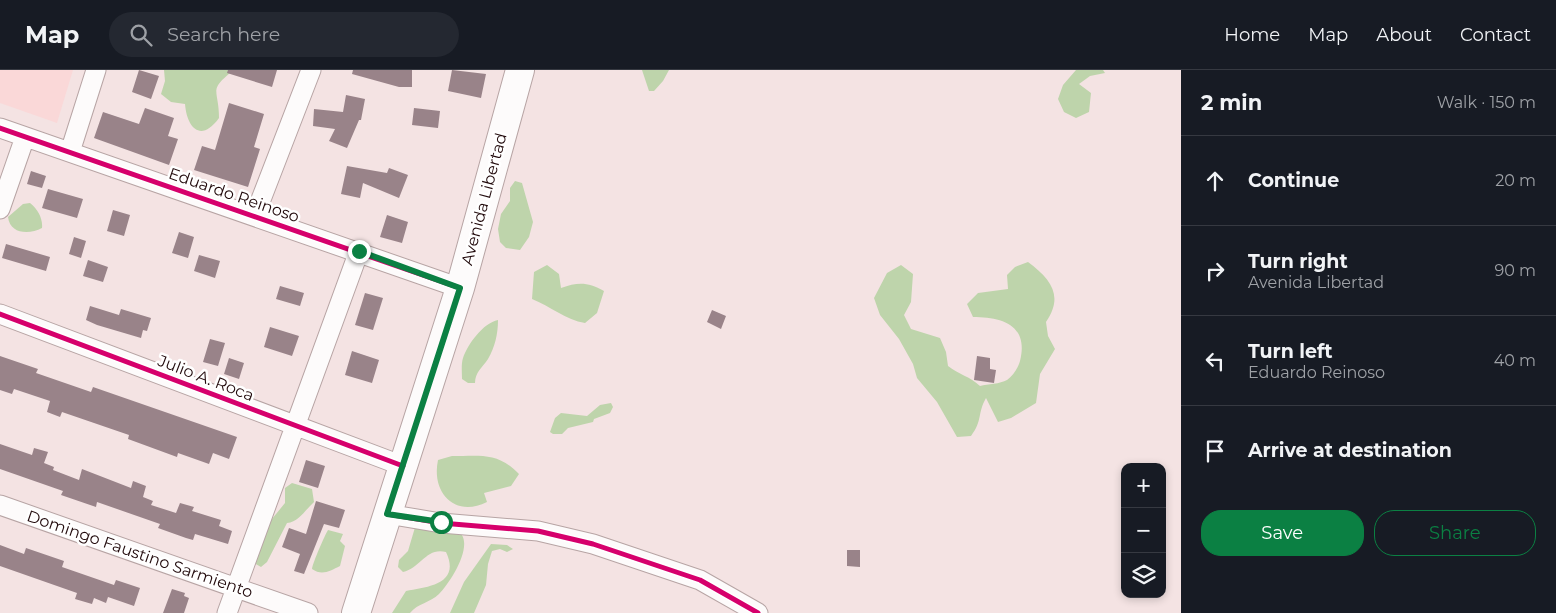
<!DOCTYPE html>
<html lang="en">
<head>
<meta charset="utf-8">
<style>
	body { margin:0; font-family:Montserrat,sans-serif; background:#242831; color:#f1f3f6 }
	.controls { position:absolute; right:15px; bottom:15px; display:grid; overflow:hidden; border-radius:10px; box-shadow:0 2px 8px #0003 }
	.controls button { width:45px; height:45px; display:grid; place-items:center; padding:0; border:0; border-bottom:1px solid #363941; background:#171b24; color:#f1f3f6; font:25px sans-serif }
	.stop { position:absolute; width:15px; height:15px; margin:-11px; border:4px solid #0b8043; border-radius:50%; background:#fff }
	.stop.end { background:#0b8043; border-color:#fff; box-shadow:0 1px 5px #0008 }
	.list { margin:0; padding:0; list-style:none }
	h2 { display:flex; justify-content:space-between; align-items:center; height:65px; margin:0; padding:0 20px; font-size:21px }
	h2 small { font-size:16px; font-weight:400; color:#9ea1a6 }
	.list li { display:grid; grid-template-columns:32px 1fr auto; gap:15px; align-items:center; box-sizing:border-box; height:90px; padding:0 20px; border-top:1px solid #363941 }
	.list b { display:block; font-size:19px; white-space:nowrap }
	.list p { margin:0; font-size:16px; white-space:nowrap; color:#9ea1a6 }
	.list em { font-size:16px; font-style:normal; color:#9ea1a6 }
	.actions { display:flex; gap:10px; padding:15px 20px }
	.actions a { flex:1; padding:11px 0; border:1px solid #0b8043; border-radius:20px; text-align:center; font-size:18px; color:#0b8043 }
	.actions .main { background:#0b8043; color:#fff }
	.icon { flex:none; width:28px; height:28px; fill:none; stroke:currentColor; stroke-width:2; stroke-linecap:round; stroke-linejoin:round }
	.map { position:relative; flex:none; width:1181px; height:543px; overflow:hidden }
	header { display:flex; align-items:center; gap:30px; box-sizing:border-box; height:70px; padding:0 25px; background:#171b24; border-bottom:1px solid #363941 }
	header strong { font-size:24px }
	nav { display:flex; gap:28px; margin-inline-start:auto; font-size:18px }
	.search { width:350px; height:45px; background:#242831; display:flex; align-items:center; gap:12px; box-sizing:border-box; padding:0 18px; border-radius:28px; color:#9ea1a6; font-size:19px }
	main { display:flex }
	aside { flex:1; background:#171b24 }
	.map>svg:first-child { display:block }
	.built { fill:#fad8d8 }
	.forest { fill:#bed4ab }
	.building { fill:#998389 }
	.lines { fill:none; stroke-linecap:round; stroke-linejoin:round }
	.street-casing { stroke:#b7a4a4; stroke-width:21 }
	.secondary-casing { stroke:#b7a4a4; stroke-width:30 }
	.street { stroke:#fdfbfb; stroke-width:19 }
	.secondary { stroke:#fdfbfb; stroke-width:28 }
	.cycleway-casing { stroke:#fff; stroke-width:8 }
	.cycleway { stroke:#d6006c; stroke-width:5 }
	.route { stroke:#0b8043; stroke-width:6 }
	.labels { text-anchor:middle; dominant-baseline:central; stroke-width:5; stroke-linejoin:round; paint-order:stroke }
	.street-label { font-size:16px; fill:#20080a; stroke:#fff }
</style>
</head>
<body>
<header>
<strong>Map</strong>
<div class="search"><svg class="icon" aria-label="search" viewBox="0 0 24 24"><circle cx="10" cy="10" r="6"/><path d="M15 15l6 6"/></svg>Search here</div>
<nav><a>Home</a><a>Map</a><a>About</a><a>Contact</a></nav>
</header>
<main>
<div class="map">
<svg width="1181" height="543" viewBox="0 0 1181 543">
	<rect width="100%" height="100%" fill="#f4e3e3"/>
	<path class="built" d="M0,0h73l-16,53 -57,-20z"/>
	<path class="forest" d="M164,0h70c-27,21 -15,18 -15,48 -18,25 -32,10 -34,-14l-14,-2 -10,-8 4,-13z
		M642,0h27l-6,11 -9,10h-5z
		M1076,0h27l2,3 -15,3 -11,8 12,9 -2,19 -13,6 -12,-6 -6,-13 5,-14z
		M515,111l7,2 11,39 -4,15 -9,13 -14,-2 -6,-6 -2,-13 3,-15 9,-13v-13z
		M30,133c8,6 13,16 12,25 -13,7 -32,6 -34,-11l15,-13z
		M1028,192c23,17 36,34 18,60l2,14 7,13 -15,25 -4,29 -25,15 -13,4 -12,-24c-9,16 -3,22 -15,38l-14,1 -20,-35 -20,-24 -4,-14 -14,-25 -19,-24 -6,-17 13,-25 14,-8 12,9 -2,28 -7,13 7,14 29,9 6,14 2,14c10,8 23,11 32,20 8,-2 20,-2 27,-6 6,-4 11,-12 13,-19 9,-36 -18,-44 -47,-44l-6,-13 11,-11 30,-4 -1,-14 8,-8z
		M547,195l12,9 2,14c17,-6 27,-6 43,3l-7,22 -12,10c-19,-3 -35,-17 -53,-24l2,-27z
		M498,250c0,14 -3,27 -10,39 -6,9 -13,13 -13,24h-7l-6,-4c0,-6 -1,-15 1,-21 5,-14 20,-35 35,-38z
		M611,333l2,4 -3,6 -16,6 -1,3 -25,6 -6,6h-9l-3,-2 5,-14 6,-5 26,3 13,-11z
		M452,386c29,0 46,-4 67,18l-8,12 -27,7 3,9c-32,16 -56,-9 -49,-42z
		M292,413l20,6 2,13c-9,8 -15,20 -27,21l-20,39 -6,5 -7,-4 9,-33 22,-27v-15z
		M416,454c11,2 33,0 42,7 18,12 -8,52 -19,63 -9,9 -21,9 -29,19h-18l14,-22c22,-4 55,-7 40,-39 -20,-5 -25,16 -43,20l-5,-5 1,-7 9,-9z
		M328,460l15,4 -3,7 5,5 -5,20c-10,5 -18,10 -28,3 1,-7 13,-34 16,-39z
		M491,474l16,1 6,4 -6,3 -7,-3 -8,2 -4,13 -2,21 -12,28h-24l14,-31z"/>
	<path class="building" d="M139,0l20,6 -8,23 -19,-7z
		M228,0h49l-5,17 -45,-14z
		M353,0h59v17h-13l-47,-13z
		M452,0l34,4 -5,24 -33,-7z
		M346,25l19,4 -4,21h-2l-12,28 -18,-7 6,-12 -22,-3 1,-17 29,3z
		M229,33l35,11 -10,33 6,2 -12,38 -54,-17 8,-24 13,4z
		M145,38l29,10 -6,18 10,3 -9,26 -75,-27 9,-26 36,12z
		M414,38l26,3 -2,17 -26,-3z
		M347,96l40,7 2,-5 19,7 -9,23 -36,-15 -3,15 -19,-4z
		M31,101l15,5 -4,12 -15,-4z
		M48,119l35,10 -6,19 -35,-10z
		M113,140l17,5 -6,21 -17,-5z
		M387,145l21,7 -6,21 -22,-6z
		M179,162l15,5 -6,21 -16,-5z
		M74,167l12,4 -5,17 -12,-4z
		M6,174l44,13 -4,14 -44,-13z
		M199,185l21,6 -5,17 -21,-7z
		M88,190l20,7 -5,15 -20,-6z
		M280,216l24,7 -4,13 -24,-7z
		M365,223l18,5 -10,32 -18,-5z
		M90,236l29,9 2,-6 30,9 -4,13 -4,-1 -2,8 -44,-13 -11,-5z
		M712,240l14,6 -5,13 -14,-7z
		M270,257l29,9 -7,20 -28,-9z
		M210,269l15,4 -7,23 -15,-4z
		M352,281l27,9 -7,23 -27,-8z
		M0,286l38,13 -2,4 55,19 2,-5 144,50 -8,22 -16,-6 -4,11 -31,-11 -1,4 -49,-18 1,-4 -67,-23 -2,5 -13,-5 3,-11 -36,-12 -2,5 -12,-4z
		M977,286l13,2v11l6,1 -2,13 -20,-3z
		M229,288l15,5 -5,16 -15,-5z
		M0,374l32,11 2,-7 14,4 -4,11 10,4 -1,3 26,10 3,-11 49,19 2,-7 13,5 -3,11 10,4 -2,4 25,8 4,-10 14,4 -2,4 29,9 -2,6 13,5 -4,13 -33,-10 -2,6 -7,-2 -28,-10 2,-4 -63,-22 -1,5 -35,-12 2,-4 -63,-22z
		M306,390l19,6 -7,22 -19,-6z
		M316,431l29,9 -6,18 -15,-4 -20,50 -10,-3 6,-17 -18,-7 7,-19 17,6z
		M0,475l24,9 2,-6 38,13 -2,6 52,18 2,-5 24,8 -6,18 -26,-9 -2,6 -12,-5 -2,6 -17,-5 2,-6 -77,-27z
		M847,480h13v17l-13,-1z
		M172,519l13,4 -1,3 5,2 -5,15h-21z"/>
	<g class="lines">
		<g class="street-casing">
			<path id="street" d="M0,58l460,160
				M70,82l26,-82
				M0,139l25,-72
				M255,145l56,-145
				M0,244l403,152
				M0,435l308,108
				M387,444l54,9 97,8 55,13 107,36 58,33
				M227,543l132,-362"/>
		</g>
		<g class="secondary-casing">
			<path id="secondary" d="M356,543l104,-325 60,-218"/>
		</g>
		<use href="#street" class="street"/>
		<use href="#secondary" class="secondary"/>
		<g class="cycleway-casing">
			<path id="cycleway" d="M0,58l460,160
				M0,244l403,152
				M387,444l54,9 97,8 55,13 107,36 58,33"/>
		</g>
		<use href="#cycleway" class="cycleway"/>
	</g>
	<g class="lines">
		<path class="route" d="M359,181l101,37 -73,226 54,8"/>
	</g>
	<g class="labels">
		<g class="street-label">
			<text transform="translate(234 125) rotate(19)">Eduardo Reinoso</text>
			<text transform="translate(484 129) rotate(-75)">Avenida Libertad</text>
			<text transform="translate(206 308) rotate(21)">Julio A. Roca</text>
			<text transform="translate(140 484) rotate(19)">Domingo Faustino Sarmiento</text>
		</g>
	</g>
</svg>
<div class="controls">
<button>+</button>
<button>−</button>
<button><svg class="icon" aria-label="layers" viewBox="0 0 24 24"><path d="M12 4l9 5-9 5-9-5zM3 14l9 5 9-5"/></svg></button>
</div>
<div class="stop" style="left:441px;top:452px"></div>
<div class="stop end" style="left:359px;top:181px"></div>
</div>
<aside>
<h2>2 min<small>Walk · 150 m</small></h2>
<ul class="list">
<li><svg class="icon" aria-label="ahead" viewBox="0 0 24 24"><path d="M12 20V5M6 11l6-6 6 6"/></svg><div><b>Continue</b></div><em>20 m</em></li>
<li><svg class="icon" aria-label="right" viewBox="0 0 24 24"><path d="M7 20v-9h11M14 6l5 5-5 5"/></svg><div><b>Turn right</b><p>Avenida Libertad</p></div><em>90 m</em></li>
<li><svg class="icon" aria-label="left" viewBox="0 0 24 24"><path d="M17 20v-9H6M10 6l-5 5 5 5"/></svg><div><b>Turn left</b><p>Eduardo Reinoso</p></div><em>40 m</em></li>
<li><svg class="icon" aria-label="arrive" viewBox="0 0 24 24"><path d="M6 21V4h12l-3 4 3 4H6"/></svg><div><b>Arrive at destination</b></div></li>
</ul>
<div class="actions"><a class="main">Save</a><a>Share</a></div>
</aside>
</main>
</body>
</html>
